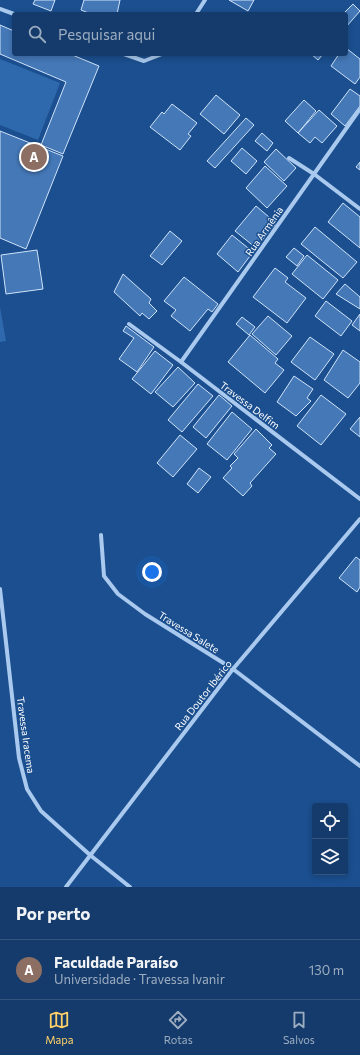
<!DOCTYPE html>
<html lang="pt">
<head>
<meta charset="utf-8">
<style>
	body { margin:0; font-family:Commissioner,sans-serif; background:#1d4271; color:#f1f3f6 }
	.controls { position:absolute; right:12px; bottom:12px; display:grid; overflow:hidden; border-radius:4px; box-shadow:0 2px 6px #0003 }
	.controls button { width:36px; height:36px; display:grid; place-items:center; padding:0; border:0; border-bottom:1px solid #33557e; background:#143b6b; color:#f1f3f6; font:20px sans-serif }
	.you { position:absolute; left:152px; top:572px; width:14px; height:14px; margin:-10px; border:3px solid #fff; border-radius:50%; background:#1a73e8; box-shadow:0 0 0 6px #1a73e833 }
	.badge { display:grid; place-items:center; width:26px; height:26px; border-radius:50%; background:#ffd166; color:#fff; font-size:13px; font-weight:700 }
	.pin { position:absolute; translate:-50% -50%; border:2px solid #fff; box-shadow:0 1px 4px #0006 }
	.list { margin:0; padding:0; list-style:none }
	h2 { display:flex; justify-content:space-between; align-items:center; height:52px; margin:0; padding:0 16px; font-size:17px }
	h2 small { font-size:13px; font-weight:400; color:#9dadc1 }
	.list li { display:grid; grid-template-columns:26px 1fr auto; gap:12px; align-items:center; box-sizing:border-box; height:60px; padding:0 16px; border-top:1px solid #33557e }
	.list b { display:block; font-size:15px; white-space:nowrap }
	.list p { margin:0; font-size:13px; white-space:nowrap; color:#9dadc1 }
	.list em { font-size:13px; font-style:normal; color:#9dadc1 }
	.icon { flex:none; width:22px; height:22px; fill:none; stroke:currentColor; stroke-width:2; stroke-linecap:round; stroke-linejoin:round }
	.map { position:relative; flex:none; width:360px; height:887px; overflow:hidden }
	.search { position:absolute; background:#143b6b; box-shadow:0 2px 6px #0003; left:12px; right:12px; top:12px; height:44px; display:flex; align-items:center; gap:10px; box-sizing:border-box; padding:0 14px; border-radius:4px; color:#9dadc1; font-size:15px }
	.sheet { height:112px; background:#143b6b }
	nav { display:flex; justify-content:space-around; align-items:center; box-sizing:border-box; height:56px; border-top:1px solid #33557e; background:#143b6b; font-size:11px; color:#9dadc1 }
	nav a { display:grid; justify-items:center; gap:2px }
	nav .on { color:#ffd166 }
	.map>svg:first-child { display:block }
	.green { fill:#2e69ad }
	.building { fill:#4478b7; stroke:#cfe3fa }
	.lines { fill:none; stroke-linecap:round; stroke-linejoin:round }
	.street { stroke:#a9c9ee; stroke-width:4 }
	.labels { text-anchor:middle; dominant-baseline:central; stroke-width:3; stroke-linejoin:round; paint-order:stroke }
	.street-label { font-size:10px; fill:#fff; stroke:#1b4f8f }
</style>
</head>
<body>
<div class="map">
<svg width="360" height="887" viewBox="0 0 360 887">
	<rect width="100%" height="100%" fill="#1b4f8f"/>
	<path class="green" d="M0,59l60,24 -22,57 -38,-15z
		M0,307l6,34 -6,1z"/>
	<path class="building" d="M35,0h20l-4,11 -18,-7z
		M84,0h36l-3,14h-26l-10,-4z
		M229,0h25l-6,11z
		M353,4l7,7 -14,16v-13h-3z
		M0,25l14,6v23h56l29,12 -36,88 -22,-9 25,-63 -66,-28z
		M346,48l14,11v18l-5,7 -24,-18 8,-12h7z
		M311,54h12l-5,6z
		M350,89l10,7v10l-15,20 -14,-12z
		M216,95l24,20 -16,19 -24,-20z
		M304,100l12,11 -18,22 -13,-12z
		M172,104l25,19 -9,11 3,2 -11,14 -30,-23 12,-15 2,2z
		M319,110l18,16 -15,17 -7,-6 -5,6 -12,-10z
		M246,118l8,7 -39,43 -8,-7z
		M0,131l63,25 -37,93 -26,-11z
		M262,133l11,10 -6,8 -12,-10z
		M242,148l15,13 -11,13 -15,-13z
		M276,149l20,19 -12,13 -20,-19z
		M360,162v8l-4,-3z
		M265,166l22,20 -20,22 -21,-20z
		M343,203l17,14v31l-32,-26z
		M256,206l20,17 -20,25 -21,-17z
		M315,227l42,35 -14,16 -42,-34z
		M170,231l12,10 -20,24 -12,-9z
		M232,235l21,17 -15,20 -21,-18z
		M294,248l10,8 -7,10 -11,-9z
		M37,250l6,39 -37,5 -5,-39z
		M307,255l31,25 -15,19 -31,-25z
		M275,268l13,10 -3,4 21,16 -19,25 -34,-26z
		M123,274l28,25 -2,4 8,8 -8,8 -7,-6 -2,3 -26,-24z
		M184,277l34,27 -6,8 -4,-3 -18,22 -19,-15 5,-6 -12,-9z
		M345,284l15,13v12l-24,-15z
		M326,301l26,20 -11,15 -26,-20z
		M360,314v17l-8,-6z
		M268,316l24,20 -16,19 -24,-21z
		M242,317l13,10 -6,8 -13,-11z
		M126,326l28,21 -17,25 -18,-13 15,-21 -11,-7z
		M250,335l28,24 -3,4 9,7 -19,23 -37,-31z
		M310,337l24,17 -19,26 -24,-18z
		M343,350l17,12v21l-12,15 -24,-18z
		M155,351l18,14 -22,29 -19,-15z
		M178,367l17,16 -22,24 -18,-15z
		M294,376l19,13 -6,9 4,3 -15,15 -19,-14z
		M198,384l15,12 -31,36 -14,-12z
		M219,395l13,11 -26,32 -13,-11z
		M321,395l25,19 -25,31 -24,-19z
		M232,412l20,17 -25,31 -20,-16z
		M360,417v20l-10,-8z
		M256,429l16,16 -3,3 7,6 -26,29 2,3 -9,10 -20,-18 9,-10 -2,-2 8,-8 -4,-4z
		M180,435l17,14 -24,28 -16,-14z
		M199,468l12,9 -13,16 -11,-9z
		M356,557l4,3v27l-3,5 -18,-14z"/>
	<g class="lines">
		<path class="street" d="M0,9l14,5
			M196,14l9,-14
			M124,54l20,7 18,-7
			M289,158l25,16 46,35
			M129,324l52,38 179,137
			M181,362l179,-253
			M101,535l3,41 14,18 27,20 88,55 127,97
			M0,589l19,169 8,31 14,22 49,44 40,32
			M66,887l167,-218 127,-150"/>
	</g>
	<g class="labels">
		<g class="street-label">
			<text transform="translate(264 231) rotate(-55)">Rua Armênia</text>
			<text transform="translate(250 405) rotate(37)">Travessa Delfim</text>
			<text transform="translate(189 632) rotate(32)">Travessa Salete</text>
			<text transform="translate(203 695) rotate(-52)">Rua Doutor Ibérico</text>
			<text transform="translate(26 735) rotate(82)">Travessa Iracema</text>
		</g>
	</g>
</svg>
<div class="controls">
<button><svg class="icon" aria-label="locate" viewBox="0 0 24 24"><circle cx="12" cy="12" r="6"/><path d="M12 2v4M12 18v4M2 12h4M18 12h4"/></svg></button>
<button><svg class="icon" aria-label="layers" viewBox="0 0 24 24"><path d="M12 4l9 5-9 5-9-5zM3 14l9 5 9-5"/></svg></button>
</div>
<div class="you"></div>
<div class="pin badge" style="left:34px;top:157px;background:#8d6e63">A</div>
<div class="search"><svg class="icon" aria-label="search" viewBox="0 0 24 24"><circle cx="10" cy="10" r="6"/><path d="M15 15l6 6"/></svg>Pesquisar aqui</div>
</div>
<section class="sheet">
<h2>Por perto<small></small></h2>
<ul class="list">
<li><span class="badge" style="background:#8d6e63">A</span><div><b>Faculdade Paraíso</b><p>Universidade · Travessa Ivanir</p></div><em>130 m</em></li>
</ul>
</section>
<nav>
<a class="on"><svg class="icon" aria-label="map" viewBox="0 0 24 24"><path d="M3 6l6-2 6 2 6-2v14l-6 2-6-2-6 2zM9 4v14M15 6v14"/></svg>Mapa</a>
<a><svg class="icon" aria-label="directions" viewBox="0 0 24 24"><path d="M12 3l9 9-9 9-9-9zM9 14v-3h6M13 9l2 2-2 2"/></svg>Rotas</a>
<a><svg class="icon" aria-label="saved" viewBox="0 0 24 24"><path d="M7 4h10v16l-5-4-5 4z"/></svg>Salvos</a>
</nav>
</body>
</html>
